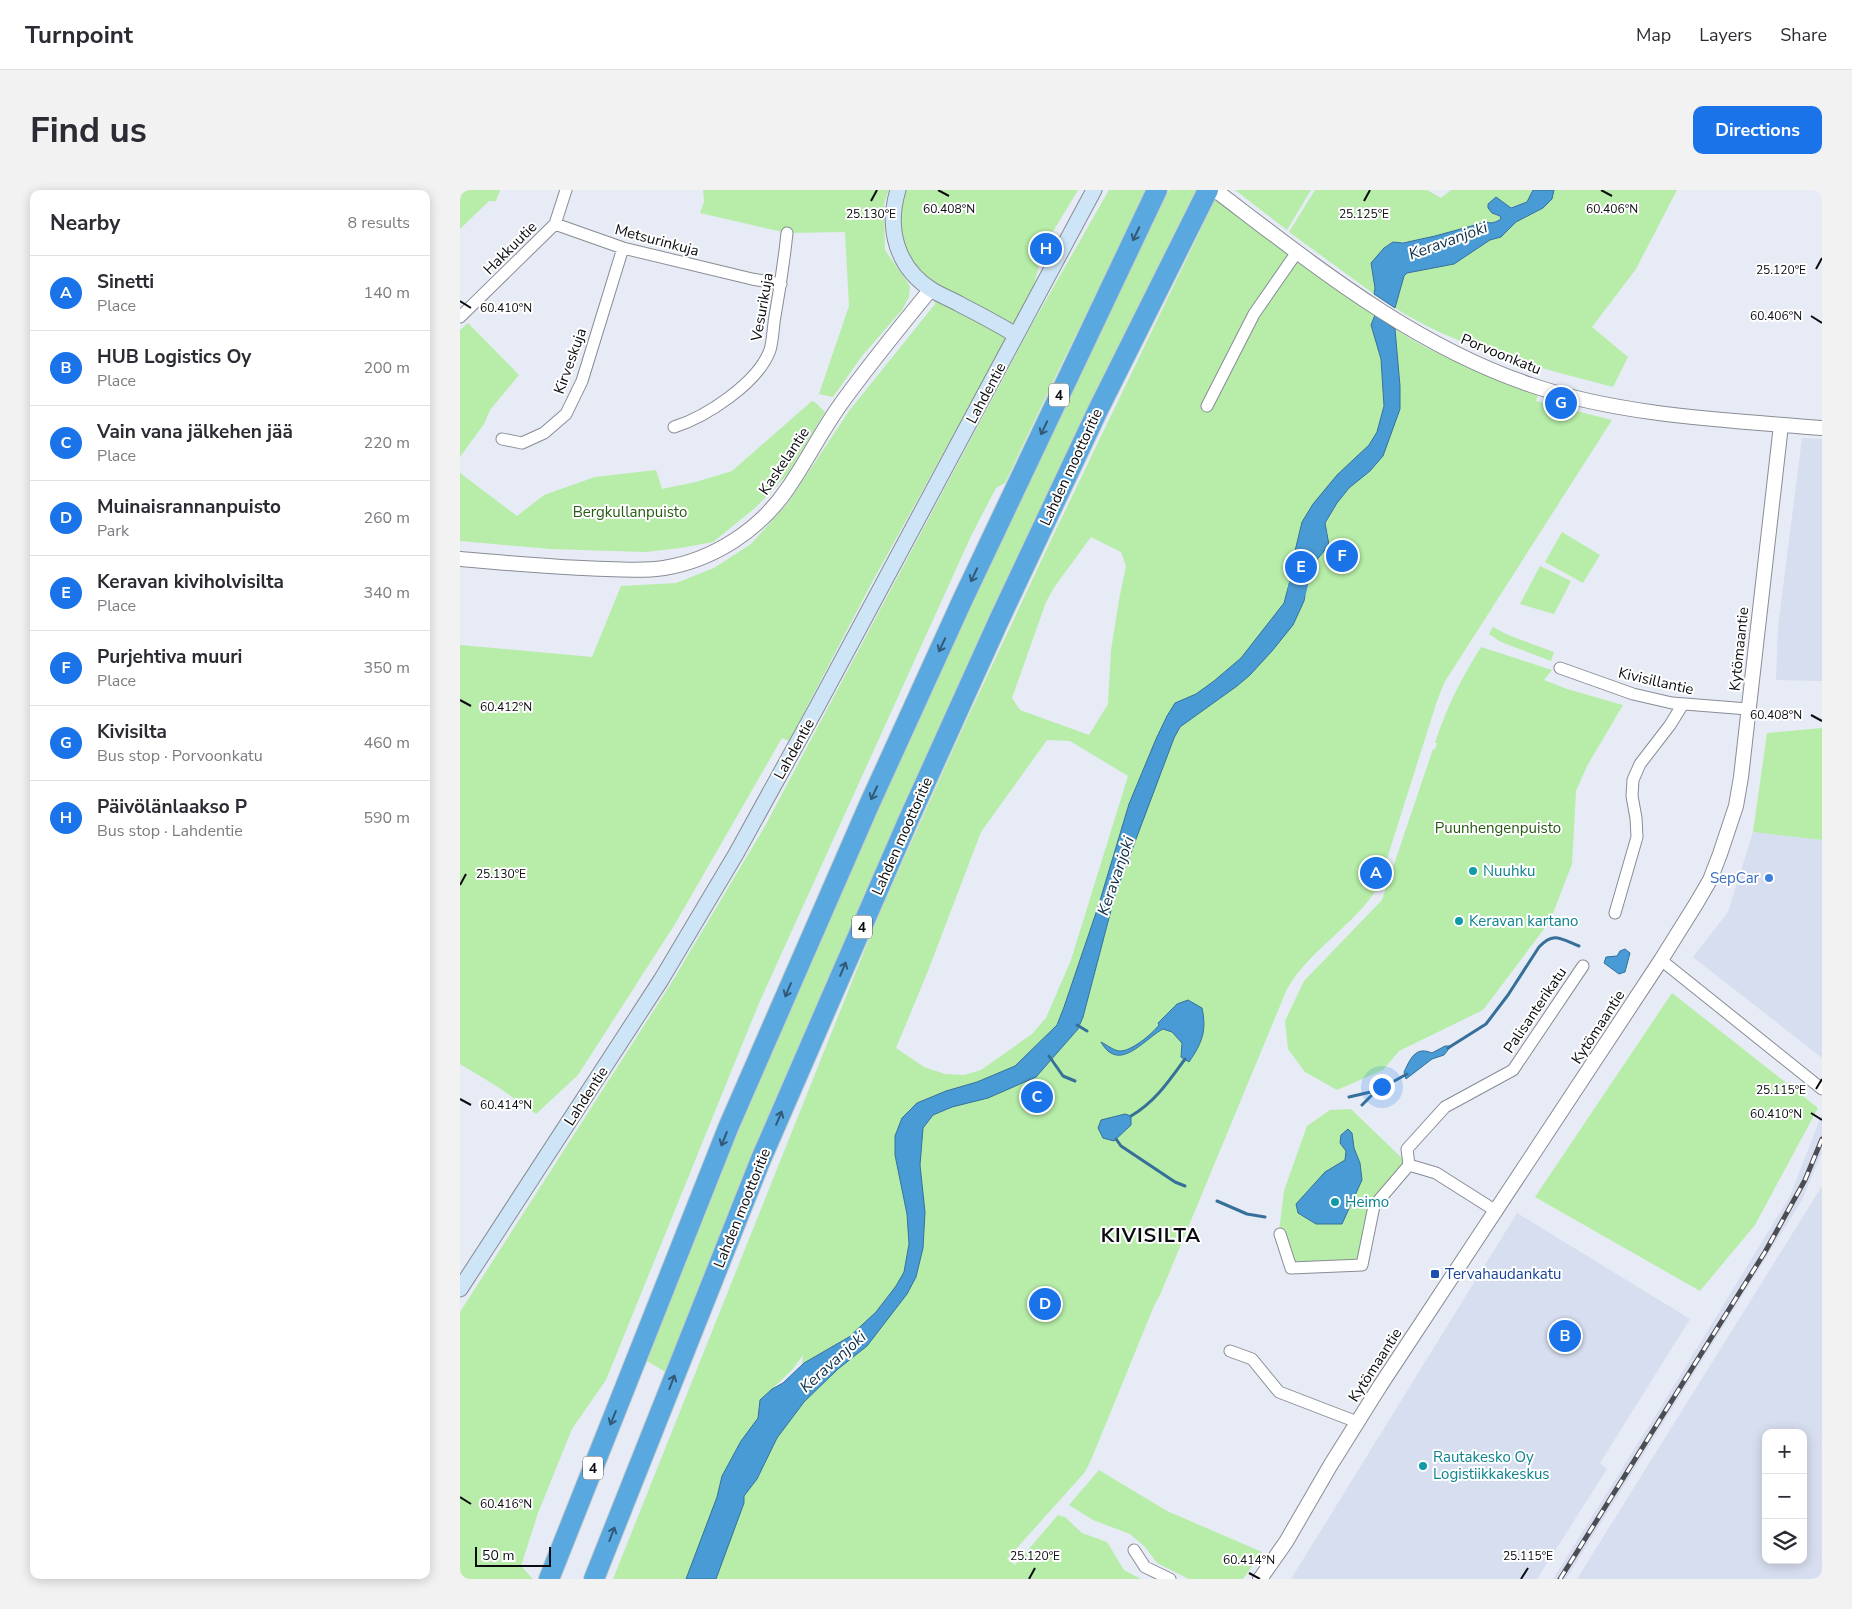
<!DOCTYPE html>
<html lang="en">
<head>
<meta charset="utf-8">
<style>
	body { margin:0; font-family:"Nunito Sans",sans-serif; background:#f2f2f3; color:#2b2b33 }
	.controls { position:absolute; right:15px; bottom:15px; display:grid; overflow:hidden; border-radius:10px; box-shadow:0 2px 12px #0003 }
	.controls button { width:45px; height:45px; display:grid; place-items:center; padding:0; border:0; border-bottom:1px solid #e1e1e2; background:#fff; color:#2b2b33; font:25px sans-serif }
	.scale { position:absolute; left:15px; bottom:12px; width:76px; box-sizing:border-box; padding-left:5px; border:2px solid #0b0c10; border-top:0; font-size:14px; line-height:18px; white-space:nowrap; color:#0b0c10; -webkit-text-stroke:4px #fff; paint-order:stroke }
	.you { position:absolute; left:921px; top:896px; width:18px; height:18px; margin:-12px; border:4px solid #fff; border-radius:50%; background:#1a73e8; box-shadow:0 0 0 8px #1a73e833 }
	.badge { display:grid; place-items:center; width:32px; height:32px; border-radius:50%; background:#1a73e8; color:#fff; font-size:16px; font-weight:700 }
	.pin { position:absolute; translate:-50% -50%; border:2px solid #fff; box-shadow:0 1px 5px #0006 }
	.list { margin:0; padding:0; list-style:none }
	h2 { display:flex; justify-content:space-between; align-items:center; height:65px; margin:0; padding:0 20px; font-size:21px }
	h2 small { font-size:16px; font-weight:400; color:#7c7c81 }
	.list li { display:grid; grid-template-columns:32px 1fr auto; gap:15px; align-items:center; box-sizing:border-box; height:75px; padding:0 20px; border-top:1px solid #e1e1e2 }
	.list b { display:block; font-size:19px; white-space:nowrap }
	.list p { margin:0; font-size:16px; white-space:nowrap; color:#7c7c81 }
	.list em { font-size:16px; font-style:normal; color:#7c7c81 }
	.icon { flex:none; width:28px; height:28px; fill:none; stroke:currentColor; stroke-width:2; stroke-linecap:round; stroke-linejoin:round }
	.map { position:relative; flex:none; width:1362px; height:1389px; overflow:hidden; border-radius:10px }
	header { display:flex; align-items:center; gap:30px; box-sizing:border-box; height:70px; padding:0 25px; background:#fff; border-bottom:1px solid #e1e1e2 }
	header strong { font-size:24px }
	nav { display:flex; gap:28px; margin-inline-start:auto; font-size:18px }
	.intro { display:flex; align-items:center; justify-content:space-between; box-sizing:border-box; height:120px; padding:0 30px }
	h1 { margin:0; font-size:35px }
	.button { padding:12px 22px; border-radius:10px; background:#1a73e8; color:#fff; font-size:18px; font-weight:700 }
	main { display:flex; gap:30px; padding:0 30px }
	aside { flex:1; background:#fff; border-radius:10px; box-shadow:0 2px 12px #0003 }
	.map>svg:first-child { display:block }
	.built { fill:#d7deef; fill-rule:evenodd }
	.green { fill:#b7eda8; fill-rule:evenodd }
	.water { fill:#499bd5; stroke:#36709a }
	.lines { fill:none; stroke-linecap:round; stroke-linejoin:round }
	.stream { stroke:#36709a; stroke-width:3 }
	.river { stroke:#499bd5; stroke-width:19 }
	.minor-casing { stroke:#888c95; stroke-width:13 }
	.tertiary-casing { stroke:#888c95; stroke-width:16 }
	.secondary-casing { stroke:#888c95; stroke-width:17 }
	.motorway-casing { stroke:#c9caca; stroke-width:22 }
	.minor { stroke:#fff; stroke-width:11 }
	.tertiary { stroke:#fff; stroke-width:14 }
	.secondary { stroke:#cde5f6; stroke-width:15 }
	.motorway { stroke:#59a9e0; stroke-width:20 }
	.rail-casing { stroke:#4b4d53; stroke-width:5 }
	.rail { stroke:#fff; stroke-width:3; stroke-dasharray:9; stroke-linecap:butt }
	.oneway { stroke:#325a78 }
	.ticks { fill:none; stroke:#0b0c10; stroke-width:2 }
	.culture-dot { fill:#0f9aa8; stroke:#fff; stroke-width:2 }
	.shop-dot { fill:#3f7fe0; stroke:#fff; stroke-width:2 }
	.transit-dot { fill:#1a4fb4; stroke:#fff; stroke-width:2 }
	.labels { text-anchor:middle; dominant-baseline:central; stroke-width:4; stroke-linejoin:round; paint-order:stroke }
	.shield { fill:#fff; stroke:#545558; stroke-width:1 }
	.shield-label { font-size:14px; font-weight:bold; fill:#0b0c10 }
	.street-label { font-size:15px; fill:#0b0c10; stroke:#fff }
	.park-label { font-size:15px; fill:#255b11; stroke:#fff }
	.culture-label { font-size:15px; fill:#0d838f; stroke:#fff; text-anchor:start }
	.shop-label { font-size:15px; fill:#366cbe; stroke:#fff; text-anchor:end }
	.transit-label { font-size:15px; fill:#164399; stroke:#fff; text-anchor:start }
	.water-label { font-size:16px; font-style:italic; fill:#0d3048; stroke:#fff }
	.district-label { font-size:20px; font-weight:bold; letter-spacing:1px; fill:#0b0c10; stroke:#fff }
	.ticks-label { font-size:12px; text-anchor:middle; fill:#0b0c10; stroke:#fff; stroke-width:4; stroke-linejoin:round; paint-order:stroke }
</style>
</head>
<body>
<header>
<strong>Turnpoint</strong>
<nav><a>Map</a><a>Layers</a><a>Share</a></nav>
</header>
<div class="intro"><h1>Find us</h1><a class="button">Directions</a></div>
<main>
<aside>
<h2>Nearby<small>8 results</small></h2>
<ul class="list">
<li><span class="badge">A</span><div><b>Sinetti</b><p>Place</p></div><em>140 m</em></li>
<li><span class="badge">B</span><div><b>HUB Logistics Oy</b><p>Place</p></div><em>200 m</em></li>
<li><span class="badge">C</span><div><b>Vain vana jälkehen jää</b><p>Place</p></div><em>220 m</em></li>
<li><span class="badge">D</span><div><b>Muinaisrannanpuisto</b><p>Park</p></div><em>260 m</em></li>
<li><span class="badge">E</span><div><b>Keravan kiviholvisilta</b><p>Place</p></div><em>340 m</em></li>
<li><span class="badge">F</span><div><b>Purjehtiva muuri</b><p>Place</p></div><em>350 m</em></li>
<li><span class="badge">G</span><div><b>Kivisilta</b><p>Bus stop · Porvoonkatu</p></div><em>460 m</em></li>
<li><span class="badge">H</span><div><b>Päivölänlaakso P</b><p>Bus stop · Lahdentie</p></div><em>590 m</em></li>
</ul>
</aside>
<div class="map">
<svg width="1362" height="1389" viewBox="0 0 1362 1389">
	<rect width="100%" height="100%" fill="#e6ebf5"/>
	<path class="built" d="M1342,248l20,1v242l-46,-1 2,-53z
		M1293,642l69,8v218l-129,-101 35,-45z
		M1362,924v39l-20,47 -236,379h-13l119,-190 118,-193z
		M1362,996v393h-245zM1306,1243h37v127h-37z
		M1057,1023l173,106 -90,144 7,6 -70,110h-246z"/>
	<path class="green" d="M0,0h40l-4,11h-7l-29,28z
		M243,0h186l-5,13 1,47 25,36 -1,11 -7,13 -40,46 -29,41 -14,-3 30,-88 -4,-74 -58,1 -87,-20 4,-11z
		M438,0h180l-35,58 -10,42 -163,296 -81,155 -7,-3 -107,186 -97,151 -42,39 -38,-27 -38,-23v-419l132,12 29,-71 55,-3 38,-15 37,-24 37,-41 61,-92 86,-107 -4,-15 -29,-29z
		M649,0h39l-85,171 -58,122 -9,5 -24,46 -213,469 -153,377 -34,49 -34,84 -17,53 12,13h-73v-267l210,-327 95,-159 265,-498z
		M709,0h28l-530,1183 -23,-14 115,-277 111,-261 229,-491z
		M775,0h76l-24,40z
		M855,0h112l14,8 10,-8h82l-6,12 -35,11 8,3 2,2c-6,4 -10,6 -17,4 -29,8 -62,21 -93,20l-18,52 -85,-62z
		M1093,0h124l-41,79 -44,58 36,30 -15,30c-72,-19 -156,-39 -218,-79l9,-32 3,-3 47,-9 36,-24 11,-3 15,-15 27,-14z
		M755,10l160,115 -4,10 10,34 3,47 -7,26 -8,13 -56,59 -11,18 -7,29 -4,9 4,2 -11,41 -43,55 -27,23 -18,13 -21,9 -8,13 -11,23 -27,65 -31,103 -34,100 -7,18 -42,41 -38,16 -31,9 -29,12 -22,52 12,59 2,30 -5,28 -8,14 -20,26 -27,25 -47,27 1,-9 -11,15 -32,30 -2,18 -17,23 -19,35 -5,21 -30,82h-74l266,-665 81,-180 91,-194zM631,347l30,15 5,14 -7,34 -8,50 -3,54 -19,31 -69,-25 -8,-12 34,-96 9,-16zM587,550l23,1 58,35 -57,184 -25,58 -14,16 -51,36 -17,5 -19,-1 -21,-7 -28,-19 32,-77 53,-139z
		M8,133l51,52 -29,35 -6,14 -24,33v-127z
		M935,139c43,29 95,46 143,65l-2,7 76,19 -168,263 -7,18 -59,186c-24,39 -68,62 -91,102l-127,306 -6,11 -63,154 -6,12 -78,87 8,6 43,-50 7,2 17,16 25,9 17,28 17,9h-425l28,-76v-7l13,-17 20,-41 27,-36 34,-33 29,-23 40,-52 9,-17 7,-29 2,-36 -5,-47 3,-37 10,-13 19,-8 126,-78 3,-5 34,-129 59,-157 6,-11 57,-41 13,-11 22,-24 21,-26 11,-24 5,-31 3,1 3,-9 13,-17 -3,-21 12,-21 12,-15 21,-17 30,-85z
		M352,211l4,2 9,9 -38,63 -32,33 -42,34 -33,6 -34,4 -96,-3 -90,-8v-68l57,43 27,-21 51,-18 61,-7 6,19 34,-7 36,-11z
		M1102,342l38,23 -17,28 -38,-21z
		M1080,376l31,15 -17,33 -34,-10z
		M1033,437l15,8 46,17 -3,9 -50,-19 -12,-8z
		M1021,457l71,23 -8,10 23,9 56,16 -36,61 -11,25 -4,73 -22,57 -67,89 -84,41 -16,19 -46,20 -32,-18 -17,-23 -3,-28 19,-40 78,-81 51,-151 2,1 2,-7h-2c12,-37 26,-64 46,-96z
		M1362,538v112l-69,-8 14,-99z
		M1212,803l146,115 -63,117 -55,66 -165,-94z
		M891,919l58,56 -35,41 -12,59 -71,3 -12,-37 5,-40 23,-65 23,-16z
		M639,1280l68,41 95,41 -19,27h-54l-32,-16 -12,-16 -15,-13 -37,-14 -24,-15z"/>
	<path class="water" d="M1073,0h21l-2,9 -9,9 -27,14 -15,15 -11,3 -36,24 -47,9 -3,3 -9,32 -21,-14 1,-6 -4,-25 13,-15 9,-6 10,1 32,-7 51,-14c6,2 10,0 15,-3l-1,-3 -8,-3 -4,-5v-4l8,-7 15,11 16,-6z
		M915,125l20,14 5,57v23l-17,47 -13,15 -21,17 -12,15 -12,20 4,22 -14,17 -20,-11 7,-29 11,-18 24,-29 32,-30 8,-13 7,-26 -3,-47 -10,-34z
		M835,372l14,8 -5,31 -11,24 -21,26 -22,24 -13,11 -57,41 -6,11 -59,157 -32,122 -5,12 -42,48 -48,21 -36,9 -19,8 -10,13 -3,37 5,47 -2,36 -7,29 -9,17 -40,52 -29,23 -34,33 -27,36 -20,41 -13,17v7l-28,76h-30l31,-82 5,-21 19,-35 17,-23 2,-18 12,-11 11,-6 21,-20 45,-26 27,-25 20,-26 8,-14 5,-28 -2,-30 -12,-59v-19l7,-18 15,-15 29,-12 31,-9 38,-16 42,-41 7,-18 34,-100 31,-103 27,-65 11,-23 8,-13 21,-9 18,-13 27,-23 43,-55z
		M1165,759l5,4 -5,19 -6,2 -15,-11 2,-6 11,-1 3,-5z
		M728,810l14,8c5,23 0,35 -13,54l-8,-5 1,-14 -10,-11 -9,-3c-19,10 -44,45 -62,13 6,3 12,8 18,9 12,1 33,-17 40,-26l-1,-2 19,-19z
		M985,856h6l-7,9 -12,4 -26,20 -2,-7c4,-8 9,-22 20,-21 3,0 5,1 8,2z
		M665,924l6,2v9l-17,16 -11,-3 -5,-10 3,-8z
		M888,939l4,4 2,15 6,15 2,17 -20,44h-26l-18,-11 -2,-9 29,-32 20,-12 1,-9 -6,-8 1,-8z"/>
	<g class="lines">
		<path class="stream" d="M617,835l10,6
			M988,858l38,-24 22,-29 31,-48c15,-16 22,-8 40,-1
			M589,866l14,20 12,5
			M889,907l26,-6
			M902,915l14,-14 31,-17
			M671,926c24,-14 38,-35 54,-57
			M656,949l5,7 54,36 10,4
			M757,1011l30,13 18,3"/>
		<path class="river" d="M837,400l4,-16 16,-41"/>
		<g class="minor-casing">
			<path id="minor" d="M95,34l68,24 129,31 29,5
				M0,127l95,-93 11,-34
				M747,216l47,-92 43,-62
				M214,237c32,-10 84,-44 96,-77 3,-10 3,-23 5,-34 5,-28 9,-55 12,-83
				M42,249l20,4 22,-10 22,-19 16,-33 41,-133
				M1100,478l73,26 39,9 76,6
				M1155,723l22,-76 -1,-19 -4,-22 1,-16 7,-16 30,-39 13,-21
				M1201,770l161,129
				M949,975l-2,-16 38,-42 68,-37 70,-104
				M820,1044l11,34 71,-3 12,-59 35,-41 27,8 60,38
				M770,1161l22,8 27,33 78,30
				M674,1360l11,17 25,12"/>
		</g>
		<g class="tertiary-casing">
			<path id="tertiary" d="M755,0c99,75 197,155 316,195 91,31 196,35 291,43
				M0,369c49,4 98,9 147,10 19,1 39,2 57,-1 49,-8 96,-38 124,-80 18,-26 32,-54 50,-80 29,-41 61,-80 93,-119
				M800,1389l26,-37 44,-76 50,-80 281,-426 35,-56 14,-24 10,-26 16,-48 5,-29 40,-352"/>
		</g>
		<g class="secondary-casing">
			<path id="secondary" d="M438,0c-12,39 -1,78 34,100 10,6 21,10 31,16 18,9 36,19 53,29
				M0,1099l201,-309 75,-126 81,-147 277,-517"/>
		</g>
		<g class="motorway-casing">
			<path id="motorway" d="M89,1389l179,-451 141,-323 93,-204 195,-411
				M134,1389l167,-420 147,-338 92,-203 98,-208 110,-220"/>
		</g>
		<use href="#minor" class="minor"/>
		<use href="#tertiary" class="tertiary"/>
		<use href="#secondary" class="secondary"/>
		<use href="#motorway" class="motorway"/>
		<g class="rail-casing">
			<path id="rail" d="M1100,1389l205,-327 40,-72 17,-41"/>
		</g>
		<use href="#rail" class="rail"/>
	</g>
	<defs><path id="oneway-shaft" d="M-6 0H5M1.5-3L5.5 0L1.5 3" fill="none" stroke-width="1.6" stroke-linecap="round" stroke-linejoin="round" transform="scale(1.25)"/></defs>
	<g class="oneway">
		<use href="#oneway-shaft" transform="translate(676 44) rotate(116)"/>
		<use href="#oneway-shaft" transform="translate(584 238) rotate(115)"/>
		<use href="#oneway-shaft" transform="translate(514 385) rotate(115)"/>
		<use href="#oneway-shaft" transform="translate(482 455) rotate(115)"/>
		<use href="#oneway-shaft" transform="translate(414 603) rotate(115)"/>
		<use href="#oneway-shaft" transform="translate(383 779) rotate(-67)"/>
		<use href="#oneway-shaft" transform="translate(328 800) rotate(113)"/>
		<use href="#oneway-shaft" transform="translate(319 928) rotate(-67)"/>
		<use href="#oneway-shaft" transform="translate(264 949) rotate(112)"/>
		<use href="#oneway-shaft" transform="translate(212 1192) rotate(-69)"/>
		<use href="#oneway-shaft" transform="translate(153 1228) rotate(112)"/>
		<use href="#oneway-shaft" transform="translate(152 1344) rotate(-69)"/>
	</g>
	<path class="ticks" d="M478,0l11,6M1141,0l11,6M411,11l6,-11M904,11l6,-11M1356,79l6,-11M0,111l11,7M1351,126l11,7M0,510l11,6M1351,525l11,6M0,695l6,-11M1356,899l6,-10M0,909l11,6M1351,923l11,7M0,1307l11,7M789,1383l11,6M569,1389l6,-11M1061,1389l7,-11"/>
	<g class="culture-dot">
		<circle cx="1013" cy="681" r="5"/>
		<circle cx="999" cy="731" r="5"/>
		<circle cx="875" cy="1012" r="5"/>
		<circle cx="963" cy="1276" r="5"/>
	</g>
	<circle class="shop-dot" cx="1309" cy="688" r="5"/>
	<rect class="transit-dot" x="970" y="1079" width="10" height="10" rx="2.5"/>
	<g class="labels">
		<g class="shield">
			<rect x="589" y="193.5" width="20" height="23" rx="4"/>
			<rect x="392" y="725.5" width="20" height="23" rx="4"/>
			<rect x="123" y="1266.5" width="20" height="23" rx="4"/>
		</g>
		<g class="shield-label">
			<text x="599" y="205">4</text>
			<text x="402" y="737">4</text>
			<text x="133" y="1278">4</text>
		</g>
		<g class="street-label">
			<text transform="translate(197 50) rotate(15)">Metsurinkuja</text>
			<text transform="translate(50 58) rotate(-45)">Hakkuutie</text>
			<text transform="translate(302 117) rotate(-80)">Vesurikuja</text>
			<text transform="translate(1041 164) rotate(22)">Porvoonkatu</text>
			<text transform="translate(110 171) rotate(-70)">Kirveskuja</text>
			<text transform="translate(526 203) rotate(-62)">Lahdentie</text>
			<text transform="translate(324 271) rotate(-56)">Kaskelantie</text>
			<text transform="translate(611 277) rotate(-65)">Lahden moottoritie</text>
			<text transform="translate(1279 459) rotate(-84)">Kytömaantie</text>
			<text transform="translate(1196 491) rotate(13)">Kivisillantie</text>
			<text transform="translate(334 559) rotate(-61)">Lahdentie</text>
			<text transform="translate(442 646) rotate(-66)">Lahden moottoritie</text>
			<text transform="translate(1075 820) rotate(-56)">Palisanterikatu</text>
			<text transform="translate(1138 837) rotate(-57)">Kytömaantie</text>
			<text transform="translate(126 906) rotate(-57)">Lahdentie</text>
			<text transform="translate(282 1018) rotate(-68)">Lahden moottoritie</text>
			<text transform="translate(915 1175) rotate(-57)">Kytömaantie</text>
		</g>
		<g class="park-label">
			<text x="170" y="322">Bergkullanpuisto</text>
			<text x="1038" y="638">Puunhengenpuisto</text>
		</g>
		<g class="culture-label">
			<text x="1023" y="681">Nuuhku</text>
			<text x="1009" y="731">Keravan kartano</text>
			<text x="885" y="1012">Heimo</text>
			<text x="973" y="1267">Rautakesko Oy<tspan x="973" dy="17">Logistiikkakeskus</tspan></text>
		</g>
		<g class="shop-label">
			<text x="1299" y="688">SepCar</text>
		</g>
		<g class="transit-label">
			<text x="985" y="1084">Tervahaudankatu</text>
		</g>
		<g class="water-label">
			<text transform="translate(988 51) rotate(-20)">Keravanjoki</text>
			<text transform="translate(656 686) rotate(-71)">Keravanjoki</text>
			<text transform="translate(373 1172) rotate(-42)">Keravanjoki</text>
		</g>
		<g class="district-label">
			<text x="691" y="1045">KIVISILTA</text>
		</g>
	</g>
	<g class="ticks-label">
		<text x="1152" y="23">60.406°N</text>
		<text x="489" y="23">60.408°N</text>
		<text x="904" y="28">25.125°E</text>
		<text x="411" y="28">25.130°E</text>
		<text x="1321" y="84">25.120°E</text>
		<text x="46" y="122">60.410°N</text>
		<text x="1316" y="130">60.406°N</text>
		<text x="46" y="521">60.412°N</text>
		<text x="1316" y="529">60.408°N</text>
		<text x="41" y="688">25.130°E</text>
		<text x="1321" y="904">25.115°E</text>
		<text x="46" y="919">60.414°N</text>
		<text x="1316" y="928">60.410°N</text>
		<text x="46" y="1318">60.416°N</text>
		<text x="575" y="1370">25.120°E</text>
		<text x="1068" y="1370">25.115°E</text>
		<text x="789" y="1374">60.414°N</text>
	</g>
</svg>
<div class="controls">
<button>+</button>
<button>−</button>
<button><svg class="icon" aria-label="layers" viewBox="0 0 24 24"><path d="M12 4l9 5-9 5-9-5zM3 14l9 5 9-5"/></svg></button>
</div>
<div class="scale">50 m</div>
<div class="you"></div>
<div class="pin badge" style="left:916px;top:683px">A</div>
<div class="pin badge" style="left:1105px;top:1146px">B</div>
<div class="pin badge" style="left:577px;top:907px">C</div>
<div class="pin badge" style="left:585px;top:1114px">D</div>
<div class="pin badge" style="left:841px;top:377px">E</div>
<div class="pin badge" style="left:882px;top:366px">F</div>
<div class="pin badge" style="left:1101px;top:213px">G</div>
<div class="pin badge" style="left:586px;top:59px">H</div>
</div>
</main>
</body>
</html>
